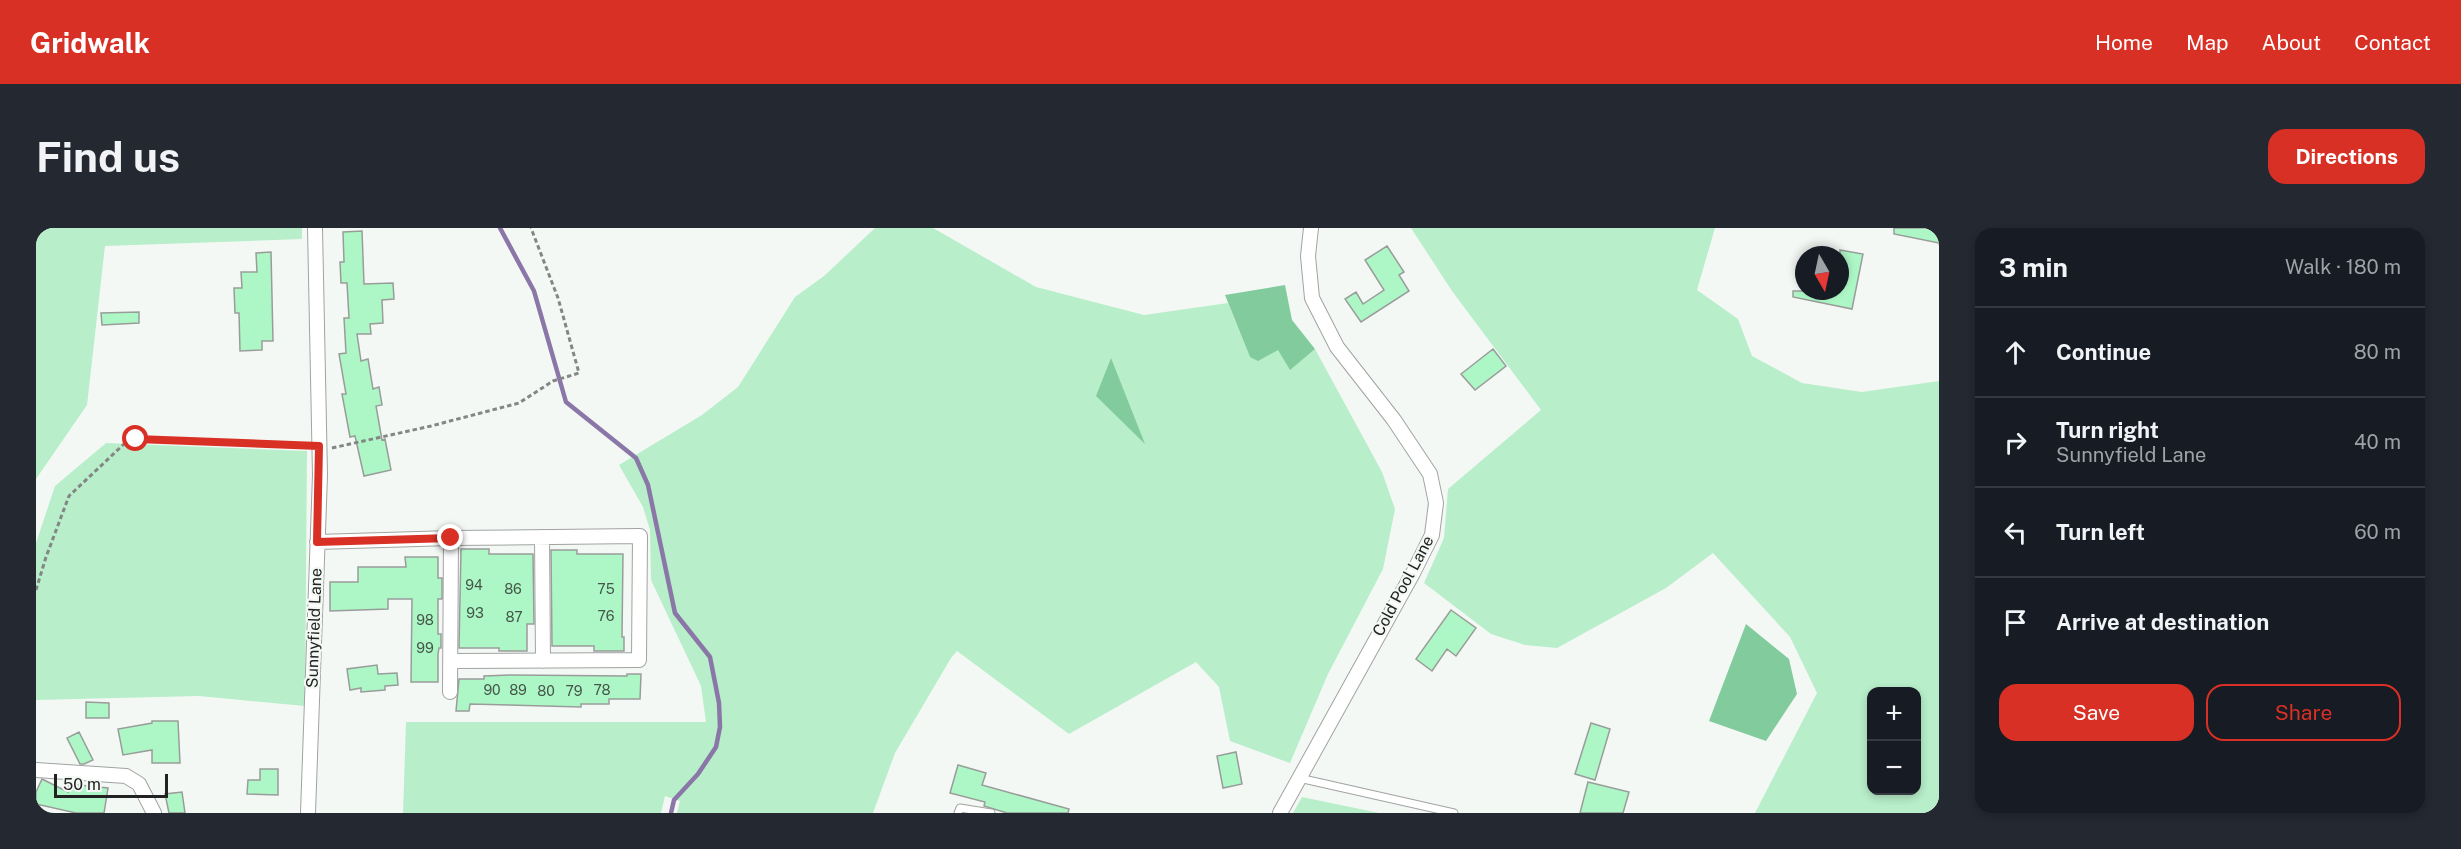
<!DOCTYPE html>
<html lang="en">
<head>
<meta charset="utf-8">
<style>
	body { margin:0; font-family:"Public Sans",sans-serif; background:#242831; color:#f1f3f6 }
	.controls { position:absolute; right:18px; bottom:18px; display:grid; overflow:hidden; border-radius:12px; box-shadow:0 3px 9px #0003 }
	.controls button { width:54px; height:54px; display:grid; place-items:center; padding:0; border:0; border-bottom:2px solid #363941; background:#171b24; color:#f1f3f6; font:30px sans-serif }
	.compass { position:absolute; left:1759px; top:18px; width:54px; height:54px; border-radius:50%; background:#171b24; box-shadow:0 3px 9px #0003; rotate:171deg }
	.scale { position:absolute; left:18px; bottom:15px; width:114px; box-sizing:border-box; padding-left:6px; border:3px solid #212221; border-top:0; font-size:16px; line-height:21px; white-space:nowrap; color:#212221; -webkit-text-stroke:4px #f4f8f5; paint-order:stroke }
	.stop { position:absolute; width:18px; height:18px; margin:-14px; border:4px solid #d93025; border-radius:50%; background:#fff }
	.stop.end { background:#d93025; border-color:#fff; box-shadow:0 2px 6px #0008 }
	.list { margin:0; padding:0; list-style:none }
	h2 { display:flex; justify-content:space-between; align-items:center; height:78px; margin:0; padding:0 24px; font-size:26px }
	h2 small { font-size:20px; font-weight:400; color:#9ea1a6 }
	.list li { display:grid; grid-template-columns:39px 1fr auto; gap:18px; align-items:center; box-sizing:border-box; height:90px; padding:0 24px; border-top:2px solid #363941 }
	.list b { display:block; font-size:22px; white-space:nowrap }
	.list p { margin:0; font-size:20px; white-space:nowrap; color:#9ea1a6 }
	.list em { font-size:20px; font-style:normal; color:#9ea1a6 }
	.actions { display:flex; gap:12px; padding:18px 24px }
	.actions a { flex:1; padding:14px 0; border:2px solid #d93025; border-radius:18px; text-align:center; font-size:21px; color:#d93025 }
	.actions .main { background:#d93025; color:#fff }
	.icon { flex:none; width:33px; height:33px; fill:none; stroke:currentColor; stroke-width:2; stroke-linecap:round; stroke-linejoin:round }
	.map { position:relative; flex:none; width:1903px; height:585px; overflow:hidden; border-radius:18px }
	header { display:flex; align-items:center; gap:36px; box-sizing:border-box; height:84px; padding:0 30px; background:#d93025; color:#fff }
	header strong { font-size:28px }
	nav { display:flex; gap:33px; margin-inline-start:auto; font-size:21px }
	.intro { display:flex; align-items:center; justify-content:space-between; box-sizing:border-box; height:144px; padding:0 36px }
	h1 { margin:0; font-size:42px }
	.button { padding:15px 27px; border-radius:18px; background:#d93025; color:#fff; font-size:21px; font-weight:700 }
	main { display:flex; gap:36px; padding:0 36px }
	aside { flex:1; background:#171b24; border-radius:18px; box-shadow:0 3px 9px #0003 }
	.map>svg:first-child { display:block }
	.green { fill:#b8eeca; fill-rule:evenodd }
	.forest { fill:#82cb9c }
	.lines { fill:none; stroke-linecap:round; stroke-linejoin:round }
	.stream { stroke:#8a77a7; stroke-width:4.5 }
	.building { fill:#adf7c6; stroke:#999d9a; stroke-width:1.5 }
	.lane-casing { stroke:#a0a3a1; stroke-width:9 }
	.street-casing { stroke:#a0a3a1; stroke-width:16 }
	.path { stroke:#838684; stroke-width:3; stroke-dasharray:4.5 3; stroke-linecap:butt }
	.lane { stroke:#fff; stroke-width:7 }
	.street { stroke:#fff; stroke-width:14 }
	.route { stroke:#d93025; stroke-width:8 }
	.labels { text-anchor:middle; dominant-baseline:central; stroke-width:4.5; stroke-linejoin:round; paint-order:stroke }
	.number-label { font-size:14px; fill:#44574a }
	.street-label { font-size:16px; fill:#212221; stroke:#f4f8f5 }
</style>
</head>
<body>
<header>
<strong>Gridwalk</strong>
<nav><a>Home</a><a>Map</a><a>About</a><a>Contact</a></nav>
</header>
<div class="intro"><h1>Find us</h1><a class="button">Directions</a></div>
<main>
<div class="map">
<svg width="1903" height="585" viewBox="0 0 1903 585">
	<rect width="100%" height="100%" fill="#f4f8f5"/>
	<path class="green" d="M0,0h266v11l-197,7 -18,159 -51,74z
		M839,0h58l103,59 108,28 84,-12 22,54 28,-8 12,20 25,-20 67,123 13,37 -12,60 -55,105 -38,89 -60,-22 -11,-54 -23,-25 -127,72 -112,-83 -6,7 -56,95 -22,60h-196l3,-12 -15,-5 -4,17h-258l3,-91h300l-5,-36 -50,-106 -1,-50 -7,-23 -24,-42 83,-50 36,-28 57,-90 29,-21z
		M1375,0h304l-18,62 41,29 14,37 50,27 60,9 77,-11v432h-184l62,-120 -27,-56 -77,-84 -47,35 -109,60 -32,-3 -34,-11 -67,-51 20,-45 4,-49 93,-79 -89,-119zM1836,464h44v98h-44z
		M70,215l201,8 -2,255 -106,-10 -163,4v-157l19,-57z
		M1266,569l77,16h-86z"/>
	<path class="forest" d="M1249,57l7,35 23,29 -25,21 -12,-20 -20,11 -8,-4 -25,-62z
		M1075,130l34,86 -49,-48z
		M1710,396l43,35 8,35 -31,47 -57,-20z"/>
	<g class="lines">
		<path class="stream" d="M464,0l34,63 32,111 70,56 12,27 27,128 35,44 9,46 1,24 -4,20 -18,27 -24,26 -3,13"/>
	</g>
	<path class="building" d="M1858,0h45v15l-45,-9z
		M326,3l2,53 29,-1 1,16 -12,1 1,23 -13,1 1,10h-14l4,27 7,-2 5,30 6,-2 3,18 -6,1 6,34 3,-1 6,31 -27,6 -9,-40 -5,1 -8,-43h4l-7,-40 7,-1 -2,-35h5l-2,-35h-6l-1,-21h4l-1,-30z
		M1351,18l17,26 -5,3 10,16 -48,31 -16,-23 11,-7 7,12 21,-14 -19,-30z
		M1804,22l23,4 -11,55 -59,-12v-6h47z
		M235,24l2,89h-11v9l-22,1 -1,-38h-4l-1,-25h8l-1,-16h16l-1,-19z
		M103,84v11l-37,2 -1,-12z
		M1457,121l13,17 -31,24 -14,-16z
		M425,321h28v5h44l1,70h-7v27h-28v-3h-40z
		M515,322h26v4h46l-1,83h2v14h-30v-5h-42z
		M369,329h33v21h4v21h-4v35h3v14h-2l-1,6v28h-27l1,-83h-24v10l-58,2v-29h28v-15h48z
		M1415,382l25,18 -20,28 -9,-7 -15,22 -16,-12z
		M341,437l1,9 19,-1 1,12 -13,1v4l-24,2v-4l-11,2 -3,-21z
		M591,446h14l-1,25h-31v5h-28v3l-111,-3 -1,7h-13l3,-32h25v-3l26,-1 117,1z
		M50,474l23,1v15h-23z
		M116,493h26l2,42h-28v-13l-29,5 -5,-26 34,-6z
		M1555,495l19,6 -15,51 -20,-6z
		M43,504l14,28 -9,4h-4l-13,-26z
		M1200,524l6,32 -19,4 -6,-32z
		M922,537l28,8 -4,12 87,24 -1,4h-61l-23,-7 1,-4 -35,-9z
		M224,541h18v26l-31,-1 1,-14h12z
		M6,551l26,13 1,-8 39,4 -4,25h-28l-40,-9v-12z
		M1552,554l41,10 -6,21h-43z
		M146,564l3,21h-16l-4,-19z"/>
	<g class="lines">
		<g class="lane-casing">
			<path id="lane" d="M1263,550l155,35
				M922,585l2,-5 31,5"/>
		</g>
		<g class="street-casing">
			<path id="street" d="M506,309l1,124
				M281,314l134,-4 189,-2 -1,124 -189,1
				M414,464l1,-154
				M0,542l90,6 13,8 15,29
				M272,585l12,-338 -5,-247
				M1244,585l133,-240 19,-38 4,-32 -6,-29 -36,-54 -57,-73 -25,-49 -4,-42 3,-28"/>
		</g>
		<path class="path" d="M296,220l99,-22 88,-23 34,-22 26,-8 -21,-75 -27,-70
			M0,362l10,-33 23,-61 55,-52 12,-5 12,-1 157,7"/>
		<use href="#lane" class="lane"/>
		<use href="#street" class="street"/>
	</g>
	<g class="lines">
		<path class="route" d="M100,211l183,7 -2,96 134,-4"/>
	</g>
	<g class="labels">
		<g class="number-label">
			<text x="438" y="357">94</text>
			<text x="477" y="361">86</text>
			<text x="570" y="361">75</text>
			<text x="439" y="385">93</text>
			<text x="570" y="388">76</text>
			<text x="478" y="389">87</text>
			<text x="389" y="392">98</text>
			<text x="389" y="420">99</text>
			<text x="456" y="462">90</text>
			<text x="482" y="462">89</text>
			<text x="566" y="462">78</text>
			<text x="510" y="463">80</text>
			<text x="538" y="463">79</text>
		</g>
		<g class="street-label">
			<text transform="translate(1367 358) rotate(-62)">Cold Pool Lane</text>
			<text transform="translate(278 400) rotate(-88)">Sunnyfield Lane</text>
		</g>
	</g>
</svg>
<div class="controls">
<button>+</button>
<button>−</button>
</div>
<svg class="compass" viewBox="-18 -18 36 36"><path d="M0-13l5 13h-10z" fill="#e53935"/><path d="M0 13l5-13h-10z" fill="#9ea1a6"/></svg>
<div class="scale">50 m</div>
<div class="stop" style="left:100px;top:211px"></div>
<div class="stop end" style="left:415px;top:310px"></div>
</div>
<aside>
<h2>3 min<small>Walk · 180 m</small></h2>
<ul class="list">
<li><svg class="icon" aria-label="ahead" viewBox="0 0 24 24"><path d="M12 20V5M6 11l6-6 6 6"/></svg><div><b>Continue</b></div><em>80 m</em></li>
<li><svg class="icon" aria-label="right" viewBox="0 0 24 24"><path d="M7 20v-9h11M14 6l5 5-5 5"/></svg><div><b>Turn right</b><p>Sunnyfield Lane</p></div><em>40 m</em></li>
<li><svg class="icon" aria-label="left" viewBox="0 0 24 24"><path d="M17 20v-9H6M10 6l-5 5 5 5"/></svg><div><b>Turn left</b></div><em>60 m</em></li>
<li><svg class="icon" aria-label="arrive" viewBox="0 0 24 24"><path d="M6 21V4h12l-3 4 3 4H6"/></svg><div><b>Arrive at destination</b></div></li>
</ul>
<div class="actions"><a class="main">Save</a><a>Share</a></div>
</aside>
</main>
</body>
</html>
